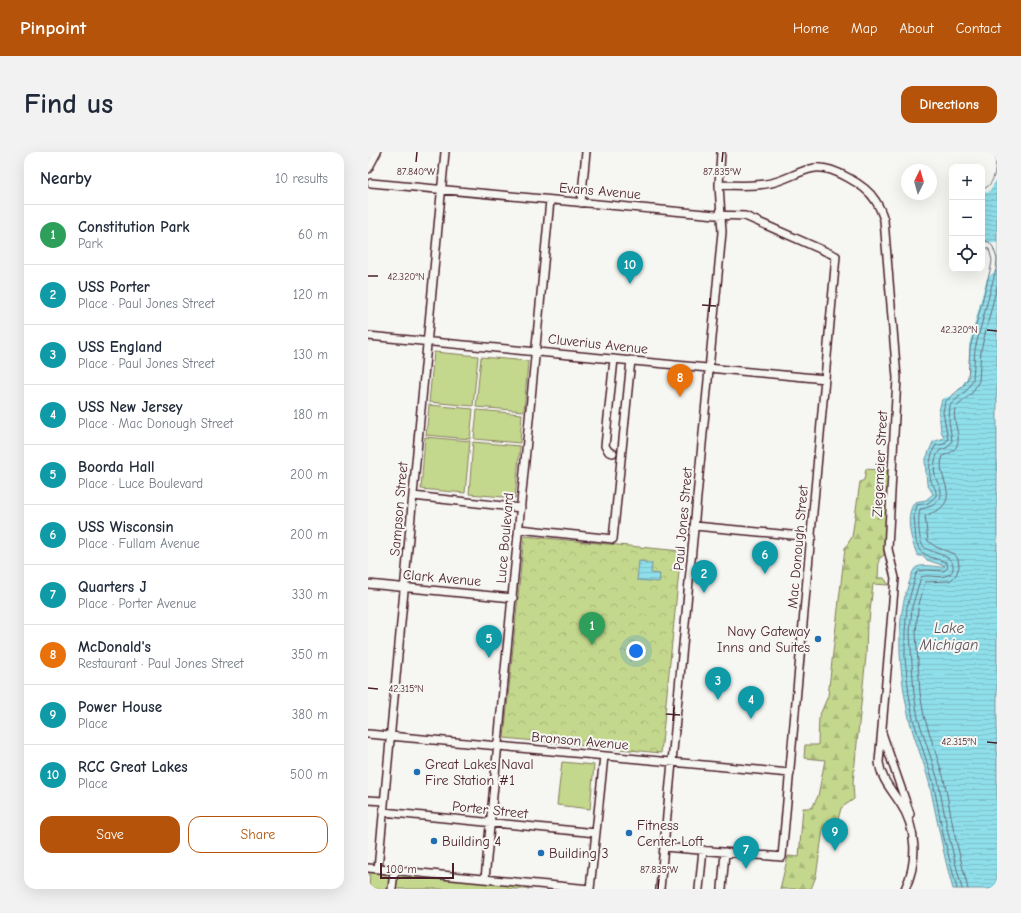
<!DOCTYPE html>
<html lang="en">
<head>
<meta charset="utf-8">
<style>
	body { margin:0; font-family:"Comic Neue",sans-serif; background:#f2f2f3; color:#1f2937 }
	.controls { position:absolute; right:12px; top:12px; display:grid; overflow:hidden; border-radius:8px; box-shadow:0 4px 16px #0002 }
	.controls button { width:36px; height:36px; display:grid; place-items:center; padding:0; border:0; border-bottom:1px solid #e0e1e3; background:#fff; color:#1f2937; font:20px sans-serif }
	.compass { position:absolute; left:533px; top:12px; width:36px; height:36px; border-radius:50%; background:#fff; box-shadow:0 4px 16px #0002; rotate:5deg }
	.scale { position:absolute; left:12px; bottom:10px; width:74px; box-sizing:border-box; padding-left:4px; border:2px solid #4a1f2b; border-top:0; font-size:11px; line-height:14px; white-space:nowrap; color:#4a1f2b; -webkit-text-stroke:3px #f6f6f2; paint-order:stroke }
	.you { position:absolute; left:268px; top:499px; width:14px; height:14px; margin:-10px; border:3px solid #fff; border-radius:50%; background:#1a73e8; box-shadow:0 0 0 6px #1a73e833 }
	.badge { display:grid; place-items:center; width:26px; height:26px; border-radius:50%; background:#b45309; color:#fff; font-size:13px; font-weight:700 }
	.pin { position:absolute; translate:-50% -33px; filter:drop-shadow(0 1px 2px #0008) }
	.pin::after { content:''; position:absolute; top:21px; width:14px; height:12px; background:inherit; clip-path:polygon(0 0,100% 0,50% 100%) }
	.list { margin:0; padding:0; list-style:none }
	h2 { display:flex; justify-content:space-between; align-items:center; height:52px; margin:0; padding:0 16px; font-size:17px }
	h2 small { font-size:13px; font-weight:400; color:#747a83 }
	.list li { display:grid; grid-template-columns:26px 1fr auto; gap:12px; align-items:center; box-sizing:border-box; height:60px; padding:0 16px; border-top:1px solid #e0e1e3 }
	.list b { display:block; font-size:15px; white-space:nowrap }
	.list p { margin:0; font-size:13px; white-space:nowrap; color:#747a83 }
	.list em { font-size:13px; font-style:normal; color:#747a83 }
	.actions { display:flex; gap:8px; padding:12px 16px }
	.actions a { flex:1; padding:9px 0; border:1px solid #b45309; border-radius:12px; text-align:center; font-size:14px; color:#b45309 }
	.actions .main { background:#b45309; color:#fff }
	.icon { flex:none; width:22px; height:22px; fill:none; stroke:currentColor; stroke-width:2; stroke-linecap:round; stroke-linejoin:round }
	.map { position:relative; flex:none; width:629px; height:737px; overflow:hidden; border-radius:12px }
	header { display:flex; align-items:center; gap:24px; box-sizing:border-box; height:56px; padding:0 20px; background:#b45309; color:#fff }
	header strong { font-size:19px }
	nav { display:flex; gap:22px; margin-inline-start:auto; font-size:14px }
	.intro { display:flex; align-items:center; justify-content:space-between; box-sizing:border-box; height:96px; padding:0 24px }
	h1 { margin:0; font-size:28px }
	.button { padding:10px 18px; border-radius:12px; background:#b45309; color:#fff; font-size:14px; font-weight:700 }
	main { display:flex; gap:24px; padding:0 24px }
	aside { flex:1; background:#fff; border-radius:12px; box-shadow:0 4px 16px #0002 }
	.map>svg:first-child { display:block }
	.green { fill:#c3d88d; stroke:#867c5c }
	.forest { fill:url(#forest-firs); stroke:#867c5c }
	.park { fill:url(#park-crowns); stroke:#867c5c }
	.water { fill:url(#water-rules); stroke:#73929e }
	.pier { fill:#f6f6f2 }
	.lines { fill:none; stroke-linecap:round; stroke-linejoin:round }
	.shore { stroke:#666c78; stroke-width:1 }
	.minor-casing { stroke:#4a1f2b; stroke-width:10 }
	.minor { stroke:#f6f6f2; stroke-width:7 }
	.ticks { fill:none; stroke:#4a1f2b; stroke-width:1.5 }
	.poi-dot { fill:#1f6fb2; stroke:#f6f6f2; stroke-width:1.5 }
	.labels { text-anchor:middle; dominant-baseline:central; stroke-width:4; stroke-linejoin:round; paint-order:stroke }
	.street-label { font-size:14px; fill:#4a1f2b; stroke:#f6f6f2 }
	.poi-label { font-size:14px; fill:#4a1f2b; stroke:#f6f6f2; text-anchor:start }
	.water-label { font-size:15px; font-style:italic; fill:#5b4f5b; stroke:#f6f6f2 }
	.ticks-label { font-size:10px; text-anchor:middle; fill:#4a1f2b; stroke:#f6f6f2; stroke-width:4; stroke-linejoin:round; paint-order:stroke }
</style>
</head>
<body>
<header>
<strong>Pinpoint</strong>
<nav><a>Home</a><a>Map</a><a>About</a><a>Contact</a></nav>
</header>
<div class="intro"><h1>Find us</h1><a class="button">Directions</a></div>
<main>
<aside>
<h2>Nearby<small>10 results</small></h2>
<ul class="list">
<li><span class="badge" style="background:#2e9e5b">1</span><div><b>Constitution Park</b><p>Park</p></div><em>60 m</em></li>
<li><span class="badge" style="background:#0f9aa8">2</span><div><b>USS Porter</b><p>Place · Paul Jones Street</p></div><em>120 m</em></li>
<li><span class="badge" style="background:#0f9aa8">3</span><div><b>USS England</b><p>Place · Paul Jones Street</p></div><em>130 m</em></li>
<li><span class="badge" style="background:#0f9aa8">4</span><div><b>USS New Jersey</b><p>Place · Mac Donough Street</p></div><em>180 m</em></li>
<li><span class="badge" style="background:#0f9aa8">5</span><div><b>Boorda Hall</b><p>Place · Luce Boulevard</p></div><em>200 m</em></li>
<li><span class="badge" style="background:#0f9aa8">6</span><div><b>USS Wisconsin</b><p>Place · Fullam Avenue</p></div><em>200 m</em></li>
<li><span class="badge" style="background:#0f9aa8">7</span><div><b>Quarters J</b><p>Place · Porter Avenue</p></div><em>330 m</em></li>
<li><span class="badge" style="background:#e8710a">8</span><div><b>McDonald's</b><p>Restaurant · Paul Jones Street</p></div><em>350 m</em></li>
<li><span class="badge" style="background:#0f9aa8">9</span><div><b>Power House</b><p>Place</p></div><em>380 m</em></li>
<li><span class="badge" style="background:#0f9aa8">10</span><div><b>RCC Great Lakes</b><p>Place</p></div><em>500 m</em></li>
</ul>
<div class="actions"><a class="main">Save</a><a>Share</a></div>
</aside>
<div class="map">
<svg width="629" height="737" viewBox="0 0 629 737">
	<defs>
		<pattern id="forest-firs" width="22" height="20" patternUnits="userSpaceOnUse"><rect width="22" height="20" fill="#c3d88d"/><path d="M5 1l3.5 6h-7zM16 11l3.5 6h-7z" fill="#a9b97a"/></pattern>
		<pattern id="park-crowns" width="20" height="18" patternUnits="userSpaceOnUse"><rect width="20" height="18" fill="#c3d88d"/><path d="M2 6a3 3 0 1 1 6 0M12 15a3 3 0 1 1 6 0" fill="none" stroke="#a9b97a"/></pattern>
		<pattern id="water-rules" width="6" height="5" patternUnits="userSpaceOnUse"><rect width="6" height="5" fill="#8fdfeb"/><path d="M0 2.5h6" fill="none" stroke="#7dbfca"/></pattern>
	</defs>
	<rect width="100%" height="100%" fill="#f6f6f2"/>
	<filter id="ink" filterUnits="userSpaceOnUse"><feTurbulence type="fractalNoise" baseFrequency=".025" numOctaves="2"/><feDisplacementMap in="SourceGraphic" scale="8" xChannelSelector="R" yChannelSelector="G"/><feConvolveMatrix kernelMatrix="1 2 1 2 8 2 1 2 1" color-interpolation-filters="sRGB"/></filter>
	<g filter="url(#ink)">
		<path class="green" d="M66,200l44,4 -5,50 -44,-4z
			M113,205l47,4 -4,50 -48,-4z
			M61,253l44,4 -3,30 -44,-4z
			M109,258l45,4 -2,29 -46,-4z
			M57,285l45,4 -5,52 -44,-4z
			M105,290l47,4 -5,52 -46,-4z
			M194,610l32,3 -4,44 -33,-4z
			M2,720l16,3 3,5v9h-20z
			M32,723l129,12v2h-133l1,-11z"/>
		<path class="forest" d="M498,317l23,2 -5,84 -5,4 -1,19h6l5,7 -16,-1 -4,37h-2l-1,35 -13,126 1,17 -13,9 -4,16 -14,6 -7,46 -5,13h-31l8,-33 11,1 4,-49h9l6,-12 7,-36 -21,-2 1,-13h13l1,-28 9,-21 17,-148 7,-11 8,-55 4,-2z"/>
		<path class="park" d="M156,384l157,15 -20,202 -157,-15z"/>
		<path class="water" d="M629,0v737h-44c-10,-35 -16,-71 -24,-107 -5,-21 -15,-42 -20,-64 -9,-41 -15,-94 0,-135 2,-4 3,-14 8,-16 6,-3 19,0 26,0l2,-1 -18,-6 -3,-4h-6c-7,-14 -14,-41 -3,-54l11,-2 7,-6 -6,-10 -2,-23 8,-19 11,-4 -3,-7 -2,-20 3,-12 11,-8 11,-14 2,-29 22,-88 -6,-12v-61l8,-11z
			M271,409l13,2 -1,10 9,1 -1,8 -22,-2z"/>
		<path class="pier" d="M621,0h8v27l-9,14 -6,-2v-7l6,-9z
			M623,90l6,1v27l-10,8 -4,14 -14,53v30l-13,19 -14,5 -3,3 1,-5 12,-8 10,-13 2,-29 21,-80 1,-7 -4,-9v-8z"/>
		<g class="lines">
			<path class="shore" d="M614,37c14,-2 15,-26 13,-37
				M589,737l-14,-55 -10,-53 -20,-62 -4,-24 -4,-37v-26l2,-25 9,-33 3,-3 8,-1 17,1 4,-4 -2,-5 -16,-5 -10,-6 -4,-10 -2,-25 3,-11 11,-2 8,-7c1,-7 -3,-10 -5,-15 -3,-12 -1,-24 4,-35l9,-2 4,-5 -5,-27 2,-10 18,-16 5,-8 2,-30 21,-81 1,-7 -3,-11 -7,-4
				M594,737l-14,-56 -10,-53 -20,-62 -4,-24 -4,-61 2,-26 9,-30c8,-3 19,2 27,-2 3,-1 5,-4 5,-7 2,-14 -23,-14 -30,-22 -5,-7 -5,-29 -3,-37 12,-2 25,-7 20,-22 -1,-3 -3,-5 -4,-8 -3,-9 -2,-20 3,-28l9,-4 4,-6 -3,-20 1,-16 17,-15 6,-11 2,-30 21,-80 1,-10 -4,-12 -4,-5 -7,-2
				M600,737l-14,-57 -10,-53 -20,-63 -4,-23 -4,-60 2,-25 7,-26 25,-1 6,-6 3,-8 -1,-8 -4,-5 -18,-7 -8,-6 -3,-25c5,-3 12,-4 17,-9 15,-15 -7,-32 1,-51 28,-10 8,-28 12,-48l17,-15 7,-12 2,-31 16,-64"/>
			<g class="minor-casing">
				<path id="minor" d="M0,17l9,-17
					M3,31l345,32 29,1 91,40 -54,601 -118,-10
					M351,33c17,0 35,2 52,-2 15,-3 29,-13 44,-15 17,-2 51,17 60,32 4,6 7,13 9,20l13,158 -9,171 7,29 -16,184c2,17 12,27 21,41 17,25 18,59 5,86
					M213,51l5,-51
					M0,184l457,43
					M245,301l-4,-1 -4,-6 9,-87
					M45,344l108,12
					M327,374l117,11
					M151,377l94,10 18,-179
					M0,432l145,14
					M514,581l28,81
					M0,582l422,39
					M0,648l16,1
					M15,660l213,21
					M0,716l222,21
					M10,717l67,-717
					M117,727l65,-679
					M24,737l2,-18
					M222,737l14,-133
					M292,737l62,-657 -3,-47 2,-33
					M331,737l4,-39
					M354,737l3,-37"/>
			</g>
			<use href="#minor" class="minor"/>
		</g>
	</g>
	<path class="ticks" d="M48,10l1,-10M354,10l1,-10M0,124h10M334,153l14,1M341,160l1,-14M619,178l10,1M0,536l10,1M298,562l14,1M305,569l1,-14M619,590l10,1M290,737l1,-10"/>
	<g class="poi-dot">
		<circle cx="450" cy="487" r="4"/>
		<circle cx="49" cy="620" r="4"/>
		<circle cx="261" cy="681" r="4"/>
		<circle cx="66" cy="689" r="4"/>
		<circle cx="173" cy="701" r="4"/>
	</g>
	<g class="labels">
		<g class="street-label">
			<text transform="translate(232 39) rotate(5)">Evans Avenue</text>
			<text transform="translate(230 192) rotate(6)">Cluverius Avenue</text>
			<text transform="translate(512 312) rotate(-87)">Ziegemeier Street</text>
			<text transform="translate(31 357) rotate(-85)">Sampson Street</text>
			<text transform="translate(315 367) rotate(-85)">Paul Jones Street</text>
			<text transform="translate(137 386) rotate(-85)">Luce Boulevard</text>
			<text transform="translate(430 395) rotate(-85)">Mac Donough Street</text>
			<text transform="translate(74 426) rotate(5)">Clark Avenue</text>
			<text transform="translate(212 589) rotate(5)">Bronson Avenue</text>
			<text transform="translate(122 658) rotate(6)">Porter Street</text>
		</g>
		<g class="poi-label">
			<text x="442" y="479" text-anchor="end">Navy Gateway<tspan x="442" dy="16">Inns and Suites</tspan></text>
			<text x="57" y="612">Great Lakes Naval<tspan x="57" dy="16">Fire Station #1</tspan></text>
			<text x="269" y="673">Fitness<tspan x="269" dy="16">Center Loft</tspan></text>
			<text x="74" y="689">Building 4</text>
			<text x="181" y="701">Building 3</text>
		</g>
		<g class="water-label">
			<text x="581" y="476">Lake<tspan x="581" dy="17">Michigan</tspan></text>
		</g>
	</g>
	<g class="ticks-label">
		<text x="48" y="23">87.840°W</text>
		<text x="354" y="23">87.835°W</text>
		<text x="38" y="128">42.320°N</text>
		<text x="591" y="181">42.320°N</text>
		<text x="38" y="540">42.315°N</text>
		<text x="591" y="593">42.315°N</text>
		<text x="291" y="721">87.835°W</text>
	</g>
</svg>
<div class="controls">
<button>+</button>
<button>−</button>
<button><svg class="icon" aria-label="locate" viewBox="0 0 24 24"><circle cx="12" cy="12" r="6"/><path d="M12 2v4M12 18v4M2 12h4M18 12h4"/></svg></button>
</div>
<svg class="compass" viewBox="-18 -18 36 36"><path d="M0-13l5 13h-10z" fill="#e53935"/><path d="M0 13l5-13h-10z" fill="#747a83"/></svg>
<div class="scale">100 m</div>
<div class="you"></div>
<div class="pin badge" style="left:224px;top:493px;background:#2e9e5b">1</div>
<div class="pin badge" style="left:336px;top:441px;background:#0f9aa8">2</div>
<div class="pin badge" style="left:350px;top:548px;background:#0f9aa8">3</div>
<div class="pin badge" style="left:383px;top:567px;background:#0f9aa8">4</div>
<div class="pin badge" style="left:121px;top:506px;background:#0f9aa8">5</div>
<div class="pin badge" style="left:397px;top:422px;background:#0f9aa8">6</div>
<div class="pin badge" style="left:378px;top:717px;background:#0f9aa8">7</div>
<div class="pin badge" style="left:312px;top:245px;background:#e8710a">8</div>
<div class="pin badge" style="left:467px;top:699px;background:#0f9aa8">9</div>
<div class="pin badge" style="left:262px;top:132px;background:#0f9aa8">10</div>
</div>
</main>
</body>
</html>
